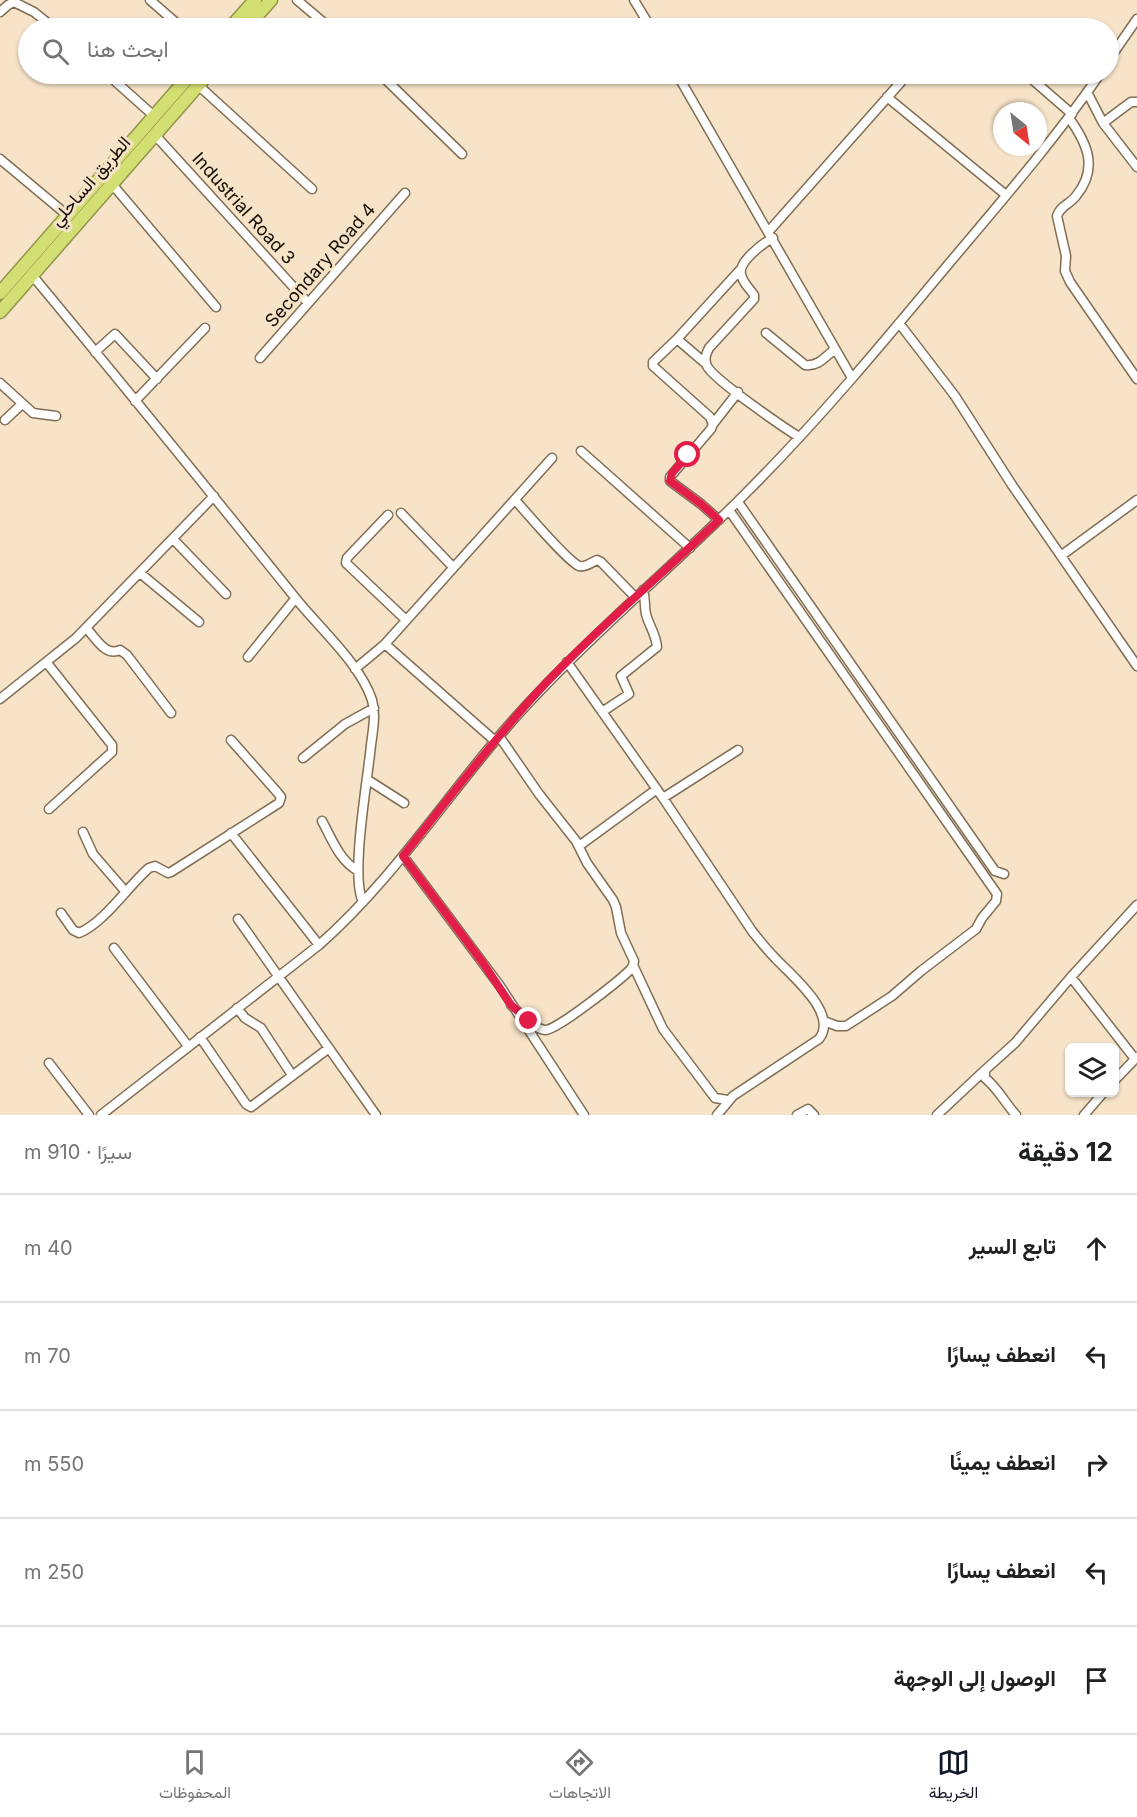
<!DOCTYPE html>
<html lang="ar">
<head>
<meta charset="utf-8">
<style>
	body { margin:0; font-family:Inter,Vazirmatn,sans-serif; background:#f2f2f2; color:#202124; direction:rtl }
	.controls { position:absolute; right:18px; bottom:18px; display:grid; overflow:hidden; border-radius:9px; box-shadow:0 2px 4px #0004 }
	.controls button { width:54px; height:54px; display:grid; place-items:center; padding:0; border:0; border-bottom:2px solid #e0e0e0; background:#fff; color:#202124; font:30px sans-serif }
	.compass { position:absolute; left:993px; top:102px; width:54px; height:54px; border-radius:50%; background:#fff; box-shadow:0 2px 4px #0004; rotate:150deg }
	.stop { position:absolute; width:18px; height:18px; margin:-14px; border:4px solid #e11d48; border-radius:50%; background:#fff }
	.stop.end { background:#e11d48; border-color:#fff; box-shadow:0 2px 6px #0008 }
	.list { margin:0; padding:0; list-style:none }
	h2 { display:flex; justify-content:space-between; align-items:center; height:78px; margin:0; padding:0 24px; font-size:26px }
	h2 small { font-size:20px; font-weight:400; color:#757577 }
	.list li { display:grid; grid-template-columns:39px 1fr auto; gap:18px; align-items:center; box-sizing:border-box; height:108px; padding:0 24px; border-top:2px solid #e0e0e0 }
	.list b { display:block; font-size:22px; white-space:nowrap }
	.list em { font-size:20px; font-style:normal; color:#757577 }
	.icon { flex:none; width:33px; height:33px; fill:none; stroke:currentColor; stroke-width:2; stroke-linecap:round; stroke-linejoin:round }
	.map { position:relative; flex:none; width:1137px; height:1115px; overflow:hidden; direction:ltr }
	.search { position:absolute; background:#fff; box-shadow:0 2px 4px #0004; left:18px; right:18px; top:18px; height:66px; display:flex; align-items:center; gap:15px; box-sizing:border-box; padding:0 21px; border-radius:33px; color:#757577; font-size:22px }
	.sheet { height:618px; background:#fff }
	nav { display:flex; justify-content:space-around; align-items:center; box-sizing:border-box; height:84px; border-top:2px solid #e0e0e0; background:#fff; font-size:16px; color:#757577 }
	nav a { display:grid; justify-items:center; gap:3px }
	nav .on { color:#111827 }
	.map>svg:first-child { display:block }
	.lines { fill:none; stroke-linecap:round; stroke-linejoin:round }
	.minor-casing { stroke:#806e55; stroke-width:11 }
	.highway-casing { stroke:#90964c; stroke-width:15 }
	.minor { stroke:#fff; stroke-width:8 }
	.highway { stroke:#d3df73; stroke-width:12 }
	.route { stroke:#e11d48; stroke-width:8 }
	.labels { text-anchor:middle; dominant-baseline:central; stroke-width:6; stroke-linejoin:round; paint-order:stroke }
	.street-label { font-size:18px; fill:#150e05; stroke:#f7e3c7 }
</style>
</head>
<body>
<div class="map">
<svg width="1137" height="1115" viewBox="0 0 1137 1115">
	<rect width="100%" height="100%" fill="#f7e3c7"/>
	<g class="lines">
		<g class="minor-casing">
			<path id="minor" d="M150,0l32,28
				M297,0l33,28
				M634,0l17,28
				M0,12l8,-7 6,-3 20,10 20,16
				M1108,61l29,-42
				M107,74l47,42
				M380,74l82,80
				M677,74l175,304
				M1026,74l46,40
				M198,85l114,104
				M1087,92l16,31 34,44
				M887,97l119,98
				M1069,118c18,25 30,50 7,78 -6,8 -16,10 -19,20l9,40 -1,15 5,11 67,97
				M1103,123l28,-21h6
				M155,135l153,168
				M0,159l67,56
				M112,184l104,123
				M769,231l139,-157
				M773,238c-10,5 -35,24 -32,36 1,8 9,15 13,21v4l-45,49c-3,6 -5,11 -2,18 6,13 76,61 92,71
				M32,275c88,106 175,213 261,320 24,31 67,68 79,105 4,14 1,30 -1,45 -3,33 -21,131 -8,157
				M899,323l56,73 57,89 125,181
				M766,333l39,32c13,2 21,-9 30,-16
				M677,339l-24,23v4l57,51 3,7 -2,5 -41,48v4l31,23 18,16
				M95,352l20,-18 42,45
				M260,358l145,-165
				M705,363l-28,-24 63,-69
				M0,383l33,30 23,3
				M135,401l70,-73
				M5,420l17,-16
				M713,424l25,-32
				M581,451l109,97
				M515,500c12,13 51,60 64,66 6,2 13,-4 18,-6l4,2 34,35
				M738,502l257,369 9,3
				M729,510l268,384 -1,7 -14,17 -6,11 -55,42 -29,25 -46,30h-9l-13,-5
				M401,513l52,54
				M388,515l-41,43 -1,5 60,57
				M173,539l53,55
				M1062,555l75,-55
				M140,573l59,49
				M86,628c10,10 19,29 34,22l7,5 44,58
				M385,644l110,97
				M248,657l47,-58
				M567,662l96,136 89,133c8,10 15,19 24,28 16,17 63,55 43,80l-86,57 -16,19
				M47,663l65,82v7l-63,57
				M355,669l30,-25 167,-186
				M0,699l76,-61 138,-142
				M602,712l27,-18 -8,-18 36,-29c-1,-13 -8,-21 -11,-33 -2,-8 0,-14 -3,-24
				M499,736l40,58 37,47 11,22 26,37 3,7 5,26 13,28c-1,5 -1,5 -4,9 -10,10 -74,61 -85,60 -12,-1 -25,-17 -34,-25
				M303,758l42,-34 29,-16
				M368,780l36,23
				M663,798l75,-48
				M322,821c10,18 17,39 36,50
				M83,832l10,22 32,37
				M231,833l88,112
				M579,846l78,-57
				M403,856l97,130 84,129
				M61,913l12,17 6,3c25,-10 49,-47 70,-65l6,-2 13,7 3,-1 108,-69 2,-6 -4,-5 -46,-52
				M238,919l138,196
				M114,948l74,98
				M633,965l30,64 52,69 13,2
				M1071,977l64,82
				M237,1008l8,10 16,10 31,47
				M200,1037l46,67 5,3 78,-59
				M49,1063l40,52
				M1114,1081l23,-24
				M101,1115l218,-170c84,-74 142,-173 220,-253 66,-70 140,-131 208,-200 71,-71 135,-148 199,-225 53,-63 107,-125 154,-193
				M797,1115l11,-6 6,6
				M937,1115l48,-45
				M1016,1115c-11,-12 -19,-28 -31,-37v-8l30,-27 56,-66 66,-72
				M1084,1115l20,-23"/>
		</g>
		<g class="highway-casing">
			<path id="highway" d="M230,28l25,-28
				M246,28l25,-28
				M0,293l191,-219
				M0,312l208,-238"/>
		</g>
		<use href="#minor" class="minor"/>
		<use href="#highway" class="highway"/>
	</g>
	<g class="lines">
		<path class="route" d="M529,1021l-18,-16 -28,-42 -80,-107c43,-54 84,-108 130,-159 58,-63 124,-118 186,-177l-18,-16 -31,-23 2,-8 16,-18"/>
	</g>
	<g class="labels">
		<g class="street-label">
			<text transform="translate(90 181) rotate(-49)">الطريق الساحلي</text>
			<text transform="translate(244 208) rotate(48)">Industrial Road 3</text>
			<text transform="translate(320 265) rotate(-49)">Secondary Road 4</text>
		</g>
	</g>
</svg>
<div class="controls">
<button><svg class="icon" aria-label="layers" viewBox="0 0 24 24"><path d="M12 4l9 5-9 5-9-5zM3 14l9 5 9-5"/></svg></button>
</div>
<svg class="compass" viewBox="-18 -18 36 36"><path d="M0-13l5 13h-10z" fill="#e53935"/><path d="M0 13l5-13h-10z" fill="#757577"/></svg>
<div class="stop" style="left:688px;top:455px"></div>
<div class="stop end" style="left:529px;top:1021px"></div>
<div class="search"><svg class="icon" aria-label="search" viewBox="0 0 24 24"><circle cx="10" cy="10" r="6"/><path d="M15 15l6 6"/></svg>ابحث هنا</div>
</div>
<section class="sheet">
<h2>12 دقيقة<small>سيرًا · 910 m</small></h2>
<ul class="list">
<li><svg class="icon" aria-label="ahead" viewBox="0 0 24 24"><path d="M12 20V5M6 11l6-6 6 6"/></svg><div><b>تابع السير</b></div><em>40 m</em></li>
<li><svg class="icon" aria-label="left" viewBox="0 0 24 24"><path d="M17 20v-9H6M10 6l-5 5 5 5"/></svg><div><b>انعطف يسارًا</b></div><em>70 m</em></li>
<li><svg class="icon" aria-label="right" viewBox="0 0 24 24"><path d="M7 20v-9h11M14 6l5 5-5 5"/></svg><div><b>انعطف يمينًا</b></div><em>550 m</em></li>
<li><svg class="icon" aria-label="left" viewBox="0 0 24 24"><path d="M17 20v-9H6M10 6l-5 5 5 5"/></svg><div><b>انعطف يسارًا</b></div><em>250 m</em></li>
<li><svg class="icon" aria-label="arrive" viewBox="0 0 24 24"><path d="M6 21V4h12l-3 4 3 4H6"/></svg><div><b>الوصول إلى الوجهة</b></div></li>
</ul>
</section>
<nav>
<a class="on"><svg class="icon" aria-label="map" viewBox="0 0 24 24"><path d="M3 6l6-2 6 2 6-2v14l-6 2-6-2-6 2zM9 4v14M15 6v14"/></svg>الخريطة</a>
<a><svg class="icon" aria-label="directions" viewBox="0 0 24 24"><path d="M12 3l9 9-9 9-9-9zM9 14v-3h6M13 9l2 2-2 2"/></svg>الاتجاهات</a>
<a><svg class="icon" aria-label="saved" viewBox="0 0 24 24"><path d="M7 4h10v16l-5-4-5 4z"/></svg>المحفوظات</a>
</nav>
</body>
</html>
